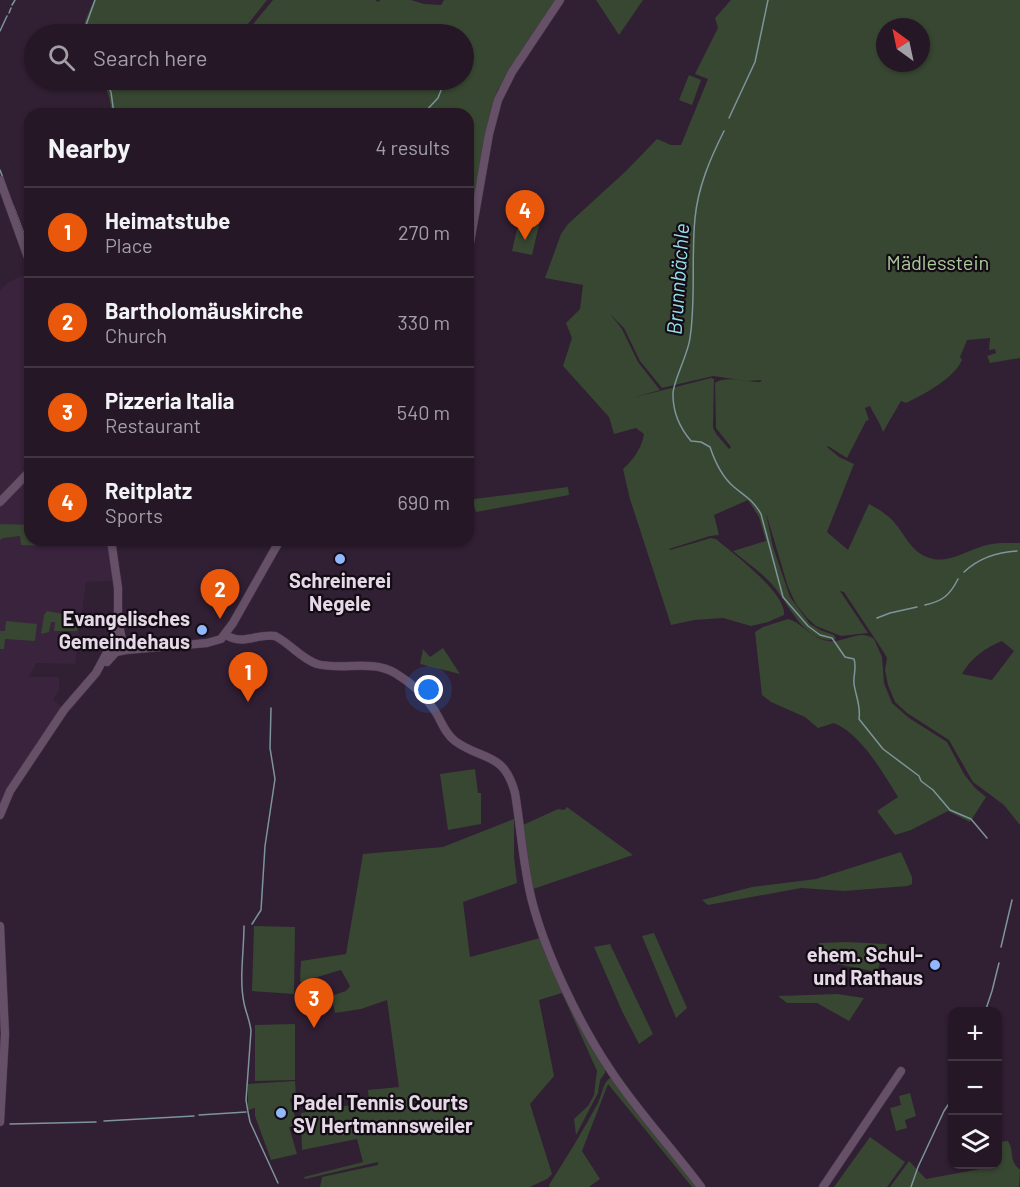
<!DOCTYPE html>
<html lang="en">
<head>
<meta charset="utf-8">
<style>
	body { margin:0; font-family:Barlow,sans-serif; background:#2d202e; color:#f1f3f6 }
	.controls { position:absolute; right:18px; bottom:18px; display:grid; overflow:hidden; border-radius:12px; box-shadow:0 2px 4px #0004 }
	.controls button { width:54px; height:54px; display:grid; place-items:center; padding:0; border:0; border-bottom:2px solid #423643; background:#251726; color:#f1f3f6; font:30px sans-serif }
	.compass { position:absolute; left:876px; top:18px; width:54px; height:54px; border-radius:50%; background:#251726; box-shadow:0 2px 4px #0004; rotate:327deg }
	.you { position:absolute; left:429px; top:690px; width:21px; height:21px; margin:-15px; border:4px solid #fff; border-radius:50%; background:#1a73e8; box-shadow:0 0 0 9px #1a73e833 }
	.badge { display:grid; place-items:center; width:39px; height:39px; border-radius:50%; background:#ea580c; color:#fff; font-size:20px; font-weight:700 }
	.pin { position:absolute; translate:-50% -50px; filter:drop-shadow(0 2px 3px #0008) }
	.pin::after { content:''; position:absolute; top:32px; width:21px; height:18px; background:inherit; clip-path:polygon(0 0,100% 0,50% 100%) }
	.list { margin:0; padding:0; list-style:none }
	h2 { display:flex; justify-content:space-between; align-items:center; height:78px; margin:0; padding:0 24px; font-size:26px }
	h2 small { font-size:20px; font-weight:400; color:#a39fa7 }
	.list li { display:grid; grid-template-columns:39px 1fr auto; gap:18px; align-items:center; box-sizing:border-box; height:90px; padding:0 24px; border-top:2px solid #423643 }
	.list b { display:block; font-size:22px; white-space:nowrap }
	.list p { margin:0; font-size:20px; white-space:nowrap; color:#a39fa7 }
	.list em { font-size:20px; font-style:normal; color:#a39fa7 }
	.icon { flex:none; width:33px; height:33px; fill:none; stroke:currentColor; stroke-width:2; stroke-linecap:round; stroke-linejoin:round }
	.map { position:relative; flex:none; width:1020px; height:1187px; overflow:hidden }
	.search { position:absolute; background:#251726; box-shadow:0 2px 4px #0004; left:24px; top:24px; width:450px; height:66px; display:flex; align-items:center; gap:15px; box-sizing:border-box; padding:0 21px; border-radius:33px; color:#a39fa7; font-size:22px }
	.panel { position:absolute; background:#251726; box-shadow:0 2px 4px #0004; left:24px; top:108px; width:450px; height:438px; border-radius:18px }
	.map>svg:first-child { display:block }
	.built { fill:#3a233d }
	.green { fill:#384731; fill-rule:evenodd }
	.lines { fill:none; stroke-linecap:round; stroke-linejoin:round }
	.stream { stroke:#7d949c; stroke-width:1.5 }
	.secondary-casing { stroke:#4a3a4c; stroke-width:9 }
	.secondary { stroke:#655067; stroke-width:8 }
	.poi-dot { fill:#91b8fd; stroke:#140c15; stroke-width:2 }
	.labels { text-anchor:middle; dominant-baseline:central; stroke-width:4.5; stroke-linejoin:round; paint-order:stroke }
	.park-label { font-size:20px; fill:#aaca9a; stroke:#140c15 }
	.poi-label { font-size:20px; font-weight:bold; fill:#e6d9e7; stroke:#140c15; text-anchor:end }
	.water-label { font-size:21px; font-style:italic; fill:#95dfea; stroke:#140c15 }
</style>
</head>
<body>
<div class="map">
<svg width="1020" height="1187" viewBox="0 0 1020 1187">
	<rect width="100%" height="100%" fill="#311f33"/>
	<path class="built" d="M29,272l1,268h78l6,41 -28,1 -11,82 -39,-1 -7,14h30v14l-6,9 10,8 -26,34 -37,63v-515l9,-8z"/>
	<path class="green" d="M94,0h173l-27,34h-156l1,-13z
		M273,0h103l1,2 4,-2h30l13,4 17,1 3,-5h113l-29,42 -31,49 -29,143v-120h-356l-3,-18 -7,-16h362v-46h-219z
		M596,0h47l-24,35z
		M731,0h289v358l-30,5 -3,-7 9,-3 -1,-4 -6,1 1,-12 -23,2 -7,17 2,3c-8,18 -37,34 -56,43l-5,-2 -18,31c-3,-10 -9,-17 -13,-26l-5,2 4,12 -3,1 -19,37 -19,-12 -1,1 12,10 15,7 -27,68 21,18 21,-46c11,6 21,12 29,23 6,8 11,18 20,25 23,17 43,1 65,-6 12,-4 25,-3 37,-3v282l-16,-20 -31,-23 -24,-42 -42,-27 -12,-11 -7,-17 -3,-15 2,-12 -4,-7 -39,-59 -4,-1 28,42 -27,3 -25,-10 -9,-8 -11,-14 -8,-17 -22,-74 7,34 17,50 20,27 10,6 14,5 2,4c-29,7 -46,-32 -61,-51 -11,-14 -28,-25 -42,-37l33,-10 -7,-24 -11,-17 -34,15 5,20 -9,1 -41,13 1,1 41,-12 5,1c16,14 71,54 68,76l-16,7 -17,4 -28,-8 -29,2 -23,5 -41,-126 -7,-30c10,-9 19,-21 21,-35l-8,-6 -22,6 -5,-17 -46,-51 9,-28 -6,-15 14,-14 3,-24 -38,-7 16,-44 7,-10 57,-52 32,-33 14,6h10l27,-66 -13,-5 23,-46 -3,-10zM885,27h36v36h-36zM610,314l14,14 16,33 22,27 51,-12 35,5 14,-1 -2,2c-12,0 -35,-7 -45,1l1,45 15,19 -2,2 -12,-14 -4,-7 1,-49 -3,-1 -79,20 28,-8 -22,-28 -16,-33zM1002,641l12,10 -22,29 -30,-6c9,-16 23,-26 40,-33z
		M689,75l12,5 -9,25 -13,-5z
		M522,208l20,4 -10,43 -20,-4z
		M568,487l1,8 -93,17 -3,-9 1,-4z
		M0,524l30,1v15h21l-3,6 -27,-1 -1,-9 -17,2 -3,2z
		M47,611l28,5 3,3 -1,12h-23l1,-9h-4l-2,10 -8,2 3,-19z
		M788,619c14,3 22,20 41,22 15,2 31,-13 45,-2l8,18 2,26 8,20 17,15 38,24 17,32 11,14 11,9 -16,25 -22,-11 -37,19 -16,5 -18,-24 21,-14c-15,-24 -37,-63 -64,-74l-16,5 -13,-11 -34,-15 -9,-7 -7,-63 8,-5z
		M6,621l31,3 -2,17 -30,-2 -1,10h-4v-18h5z
		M443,648l17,26 -40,-10 3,-15 7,8z
		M475,769l3,24h3v31l-33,6 -8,-56z
		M567,807l66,48 -100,34 -10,-64 35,-16 6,1z
		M514,819v38l3,26 -54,19 7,55 70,-19 65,130v5l-5,7 -2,13 -22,42 -2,-16 14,-13 6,-11 3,-24 -35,-78 -23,7 15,76 -24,28 22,70 -5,5 -17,8h-210l2,-10 56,-12v-3l-73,17 -1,-2 59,-15 -6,-23 -55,11 -1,-37 68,-11 -1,-12 31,-3 -12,-87 -26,9 -26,4 -3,-15 -22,5 36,-12 4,-5 -9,-16 -41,12 1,-21 45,-7 17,-100 80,-7z
		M901,852l11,25v7l-4,2 -64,5 -43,-3 -93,17 -6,-5 50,-13 64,-8z
		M254,926l41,1 -1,67 -42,-3z
		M654,933l33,75 -11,10 -34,-82z
		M846,942l41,2 -10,28 -60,-12 2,-17z
		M610,944l43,90 -14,10 -17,-33 -28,-64z
		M837,994l27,4 -15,23 -32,-18h-30l-9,-7z
		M295,1024v56l-40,1v-56z
		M610,1078l3,2 84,107h-5l-84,-103 -26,67 18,28 -11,8h-39l-1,-2c17,-27 34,-54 49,-82 4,-8 5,-21 12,-25z
		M295,1081l1,15 -6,3 7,26 -8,2 8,27 -26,6 -16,-44v-8l-7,2v-26z
		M910,1093l6,23 -11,4 2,8 -11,3 -6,-23 11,-3 -2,-9z
		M870,1137l35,25 -18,25h-53z
		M1008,1141c7,11 0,18 12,29l-1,17h-129l19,-26 17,18 65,-12v-2l7,-1v-19l1,-3z"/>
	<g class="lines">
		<path class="stream" d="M12,5l3,-5
			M9,13l2,-5
			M0,31l7,-15
			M85,34l1,-9 9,-25
			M104,80l7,12 3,22
			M423,114l15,-16 7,-18
			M729,118l26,-56 13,-62
			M724,131c-14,28 -26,56 -29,87 -4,40 1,81 -5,120 -2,17 -18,45 -17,57 0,18 7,33 18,46l10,1 9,5c5,15 12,30 24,40 12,10 19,13 27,27l22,83 25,29 12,9 12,3 13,19 9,2c3,9 -1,16 0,25 2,13 7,22 5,35l24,30 36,27 2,5 12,9 17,20 21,9 16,19
			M0,170l3,8
			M13,205l17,45
			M964,572c15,-14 33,-20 53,-21
			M925,605c18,-4 25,-10 33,-26
			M877,618l13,-5 27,-6
			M252,924l9,-14 4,-64 10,-67 -5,-31 1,-40
			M244,926c0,25 -5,53 0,77 2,10 6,18 7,28l-5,69 2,12 2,10 28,61
			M1001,947l11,-47
			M985,1012l7,-21 7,-28
			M199,1115l47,-3
			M104,1121l90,-5
			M10,1124l86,-2
			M911,1187l7,-20 26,-56 8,-12"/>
		<g class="secondary-casing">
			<path id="secondary" d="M0,180l30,83
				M468,254l21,-120 9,-34 14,-28 48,-72
				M0,502l30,-31
				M119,625l3,15 16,6
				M226,635c17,11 31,-2 49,1 16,8 25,22 42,28 26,7 54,-5 78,9 13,8 29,21 37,34 9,11 11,25 23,34 27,20 49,10 60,52 6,36 8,73 17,108 14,54 48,124 79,170 27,41 61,77 90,116
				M107,662l9,-10 10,-2 81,-7 14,-4 12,-16 47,-83
				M0,815l10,-24 54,-81 32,-37 16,-30 6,-26v-29l-7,-48
				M0,926l5,108 -5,88
				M823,1187l78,-116"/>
		</g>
		<use href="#secondary" class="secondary"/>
	</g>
	<g class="poi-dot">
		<circle cx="340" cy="559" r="6"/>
		<circle cx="202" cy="630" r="6"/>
		<circle cx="935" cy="965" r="6"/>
		<circle cx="281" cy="1113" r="6"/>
	</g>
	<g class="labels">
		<g class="park-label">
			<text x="938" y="262">Mädlesstein</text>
		</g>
		<g class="poi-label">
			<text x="340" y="580" text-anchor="middle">Schreinerei<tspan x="340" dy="23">Negele</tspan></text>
			<text x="190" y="618">Evangelisches<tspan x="190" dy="23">Gemeindehaus</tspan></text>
			<text x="923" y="954">ehem. Schul-<tspan x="923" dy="23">und Rathaus</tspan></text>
			<text x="293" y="1102" text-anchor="start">Padel Tennis Courts<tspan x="293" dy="23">SV Hertmannsweiler</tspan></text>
		</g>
		<g class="water-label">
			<text transform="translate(677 279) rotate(-86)">Brunnbächle</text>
		</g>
	</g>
</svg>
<div class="controls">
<button>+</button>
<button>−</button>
<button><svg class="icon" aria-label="layers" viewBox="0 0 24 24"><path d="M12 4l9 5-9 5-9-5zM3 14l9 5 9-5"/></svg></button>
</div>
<svg class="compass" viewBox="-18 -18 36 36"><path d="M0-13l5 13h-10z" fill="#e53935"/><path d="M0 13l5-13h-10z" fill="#a39fa7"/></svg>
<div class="you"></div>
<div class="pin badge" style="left:248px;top:702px">1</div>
<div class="pin badge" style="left:220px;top:619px">2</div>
<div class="pin badge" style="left:314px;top:1028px">3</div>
<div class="pin badge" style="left:525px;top:240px">4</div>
<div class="search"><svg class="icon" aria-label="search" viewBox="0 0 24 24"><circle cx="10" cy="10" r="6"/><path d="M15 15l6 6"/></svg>Search here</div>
<section class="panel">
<h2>Nearby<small>4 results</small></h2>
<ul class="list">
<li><span class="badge">1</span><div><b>Heimatstube</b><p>Place</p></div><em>270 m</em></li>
<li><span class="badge">2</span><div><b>Bartholomäuskirche</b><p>Church</p></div><em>330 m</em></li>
<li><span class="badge">3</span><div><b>Pizzeria Italia</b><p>Restaurant</p></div><em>540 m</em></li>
<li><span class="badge">4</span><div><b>Reitplatz</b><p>Sports</p></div><em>690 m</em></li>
</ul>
</section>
</div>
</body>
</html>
